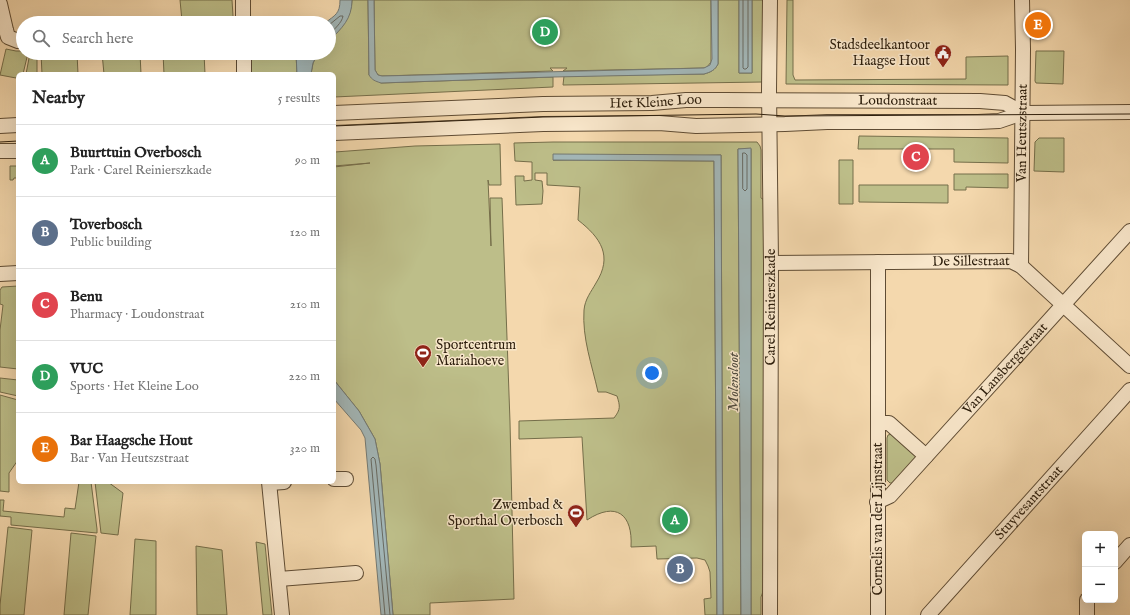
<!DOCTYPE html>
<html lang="en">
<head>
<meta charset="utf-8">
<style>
	body { margin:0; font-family:"IM FELL English",serif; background:#f2f2f2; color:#222 }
	.controls { position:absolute; right:12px; bottom:12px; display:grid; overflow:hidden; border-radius:6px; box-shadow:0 4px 16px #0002 }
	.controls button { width:36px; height:36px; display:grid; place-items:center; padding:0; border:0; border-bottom:1px solid #e0e0e0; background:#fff; color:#222; font:20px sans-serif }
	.you { position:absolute; left:652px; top:373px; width:14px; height:14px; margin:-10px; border:3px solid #fff; border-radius:50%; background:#1a73e8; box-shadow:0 0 0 6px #1a73e833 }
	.badge { display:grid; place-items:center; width:26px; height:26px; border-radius:50%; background:#8f2418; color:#fff; font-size:13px; font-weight:700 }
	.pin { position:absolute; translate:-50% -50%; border:2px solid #fff; box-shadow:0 1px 4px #0006 }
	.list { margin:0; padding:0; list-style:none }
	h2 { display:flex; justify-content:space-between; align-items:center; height:52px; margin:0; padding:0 16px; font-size:17px }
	h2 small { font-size:13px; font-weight:400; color:#767676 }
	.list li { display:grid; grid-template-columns:26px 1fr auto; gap:12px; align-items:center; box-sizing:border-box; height:72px; padding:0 16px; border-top:1px solid #e0e0e0 }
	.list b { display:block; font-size:15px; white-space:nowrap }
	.list p { margin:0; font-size:13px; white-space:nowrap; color:#767676 }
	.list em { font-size:13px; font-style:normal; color:#767676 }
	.icon { flex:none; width:22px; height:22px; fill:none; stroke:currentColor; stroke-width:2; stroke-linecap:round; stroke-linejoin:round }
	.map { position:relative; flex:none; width:1130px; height:615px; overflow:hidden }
	.search { position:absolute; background:#fff; box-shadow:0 4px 16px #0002; left:16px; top:16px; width:320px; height:44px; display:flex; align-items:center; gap:10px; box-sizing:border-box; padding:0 14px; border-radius:22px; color:#767676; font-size:15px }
	.panel { position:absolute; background:#fff; box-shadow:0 4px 16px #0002; left:16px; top:72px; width:320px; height:412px; border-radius:6px }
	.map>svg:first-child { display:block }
	.green { fill:#bdbe89; stroke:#756e4a }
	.water { fill:#a2b6b7; stroke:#737973 }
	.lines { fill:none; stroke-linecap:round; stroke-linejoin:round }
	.shore { stroke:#686a62; stroke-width:1 }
	.minor-casing { stroke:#5f4c34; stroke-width:16 }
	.minor { stroke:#f8e6ca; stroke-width:14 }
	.tram { stroke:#2d1e0c; stroke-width:1 }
	.labels { text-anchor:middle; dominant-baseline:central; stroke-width:3; stroke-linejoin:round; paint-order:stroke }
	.poi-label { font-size:14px; fill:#2d1e0c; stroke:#f8e6ca; text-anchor:end }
	.street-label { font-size:14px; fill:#2d1e0c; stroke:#f8e6ca }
	.water-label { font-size:15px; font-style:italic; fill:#504c3f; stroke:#f8e6ca }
</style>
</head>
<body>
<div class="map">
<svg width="1130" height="615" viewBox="0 0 1130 615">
	<rect width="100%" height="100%" fill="#f4d8ad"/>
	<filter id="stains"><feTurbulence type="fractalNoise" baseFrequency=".005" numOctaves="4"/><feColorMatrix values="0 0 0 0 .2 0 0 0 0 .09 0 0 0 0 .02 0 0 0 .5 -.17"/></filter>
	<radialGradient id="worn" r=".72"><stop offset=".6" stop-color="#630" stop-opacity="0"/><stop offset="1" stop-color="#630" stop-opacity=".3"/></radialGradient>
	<path class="green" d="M180,0h52l1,16 -6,7h-37l-8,-2z
		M352,0h16l1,75 12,8 172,-6v10l-219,10v-23h-23l2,-11 5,-10h11v-12c11,-12 23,-24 23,-41z
		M374,0h337v62l-4,5 -3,1 -141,3 4,-3h-17l3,3 -171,5 -4,-1 -3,-5z
		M718,0h21v73h13v-73h11v82l-200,3 1,-9 140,-2c7,-2 11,-4 14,-10z
		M787,0h6v75l2,5 171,-1v-22l42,-1v29l-222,-1z
		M6,49l10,2h7v2h5l-5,21h-5l-2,4 -16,-3z
		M1036,51h28l-1,33 -27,-1 -1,-2z
		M30,53h7v21h-11z
		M41,53h36l1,21h-36z
		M102,53h38l1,21h-37z
		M163,53h41l1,21h-41z
		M267,53h29l1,21h-46v-19l16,-1z
		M859,136l149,2v25l-54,-1v-13h-96z
		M1039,138h25v34l-30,-1 1,-29z
		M553,142h204l3,4 1,4v48l5,3 -1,385 -4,11v18h-10v-466h-13l3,466h-18l-2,-460 -168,5 161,1 3,454h-12l-1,-16 7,-1 -1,-26 -2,-6 -3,-6 -8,-2 -40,1 -1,-13 -25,1c2,-33 -15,-46 -44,-27l-5,-83 -63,2v-18l95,-3c7,-9 6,-12 3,-22l-11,-4h-8c-6,-27 -16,-54 -14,-82 1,-11 7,-18 12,-27 17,-27 5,-45 -18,-63l2,-33 -33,-2v-12h-12v7l7,1 1,10 -1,13 -26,1 -1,-29h9v5l8,-1v-18l-17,-1 -1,-18z
		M500,144l1,41h-12l-1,-5 3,66 -1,-48h12l8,224 4,177 -84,4v12h-37l-13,-151 -5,-25 -16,-28 -25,-31v-213l36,-4 -36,3v-13l1,-1 80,-6z
		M839,160h14v44h-14z
		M10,166h8v12h-4l-1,2h-3z
		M954,174h54v14l-42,-1v3h-12z
		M859,185h89v18l-89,-1z
		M18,286v83l-18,-2v-37l3,-25 -3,-1v-14l2,-3z
		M0,378l18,2v16l-18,-4z
		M0,395l18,5v60l-9,13v19l-9,-1z
		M892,434l22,20 2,3 -1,3 -22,23h-3l-3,-3v-42l1,-3z
		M79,482h12l6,47v4l-86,-8v-8l-11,-1v-16h4l-1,11 61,6 1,-9 10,1z
		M95,482h13l15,11 -5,42 -17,-2z
		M8,527l24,3 -8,85h-24v-10z
		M71,533l25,3 -8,79h-24z
		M135,539l21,2v74h-26z
		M256,542l9,2 7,71h-9z
		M196,546l26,4 5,65h-30z"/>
	<path class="water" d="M340,0h12c0,19 -10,28 -23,41v-18h-4c10,-8 15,-9 15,-23z
		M368,0h6l1,70 3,5 4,1 322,-8 6,-3 2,-6 -1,-59h7v64c-3,6 -7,8 -14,10l-151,3 -172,6c-6,-2 -9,-3 -12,-8z
		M739,0h13v73h-13z
		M296,53h22l-5,10 -2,11h-14z
		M751,148v467h-10l-3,-466z
		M553,154l168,1 2,460h-6l-3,-454 -161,-1z
		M334,380l25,31 16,28 5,25 13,151h-12l-16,-177 -4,-8 -27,-31z"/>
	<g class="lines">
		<path class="shore" d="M743,0v68l1,1h2l2,-2v-67
			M329,25l11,-9h3c-1,7 -9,13 -14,19
			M743,153h2l2,2v34l-2,2 -2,-2z
			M385,615l-14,-156 2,-2 2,2 1,6 14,150"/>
		<g class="minor-casing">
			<g id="minor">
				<path d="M243,0v23"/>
				<path d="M0,4l6,26 2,7 10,4h5"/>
				<path d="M244,53v21"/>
				<path id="s1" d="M334,113l209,-9 109,-1 34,-3h38l256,1 25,2 18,10"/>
				<path d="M0,126l18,-1"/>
				<path d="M334,133l209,-9 116,-1 37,3 89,-2 42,-2h151l21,-1 24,-8 107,-1"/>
				<path d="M0,151h18"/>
				<path id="s2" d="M771,263l240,-2 10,5 109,100"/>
				<path id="s3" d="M1021,266l2,-217 -1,-49"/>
				<path d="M0,274l18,-1"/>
				<path d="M878,423h11l37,33"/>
				<path d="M334,479h12"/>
				<path d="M269,482l13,133"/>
				<path d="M270,483l14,-1"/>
				<path id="s4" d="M877,502l13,-6 240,-265"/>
				<path d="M1115,562l15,-17"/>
				<path d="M279,579l77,-6"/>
				<path id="s5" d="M770,615l1,-352 -2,-173 1,-90"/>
				<path d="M878,615v-353"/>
				<path id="s6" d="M928,615l202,-225"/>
				<path d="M1087,615v-15"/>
			</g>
		</g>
		<use href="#minor" class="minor"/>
		<path class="tram" d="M334,126l209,-9 213,-3 29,2 345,-2
			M0,142l18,-1"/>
	</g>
	<defs>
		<g id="civic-pin" transform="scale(0.9)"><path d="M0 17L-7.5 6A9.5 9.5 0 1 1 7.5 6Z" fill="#8f2418" stroke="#f8e6ca"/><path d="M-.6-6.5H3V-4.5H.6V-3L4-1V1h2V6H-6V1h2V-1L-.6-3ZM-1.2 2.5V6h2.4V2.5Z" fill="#fff"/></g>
		<g id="stadium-pin" transform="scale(0.9)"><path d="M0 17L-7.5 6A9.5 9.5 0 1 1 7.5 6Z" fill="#8f2418" stroke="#f8e6ca"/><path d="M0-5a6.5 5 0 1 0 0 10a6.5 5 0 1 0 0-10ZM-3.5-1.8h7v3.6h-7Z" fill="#fff"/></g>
	</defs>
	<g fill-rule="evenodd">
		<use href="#civic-pin" x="943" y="53"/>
		<use href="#stadium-pin" x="423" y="353"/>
		<use href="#stadium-pin" x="576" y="513"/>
	</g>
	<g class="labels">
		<g class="poi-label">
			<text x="930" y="45">Stadsdeelkantoor<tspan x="930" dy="16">Haagse Hout</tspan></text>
			<text x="436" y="345" text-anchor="start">Sportcentrum<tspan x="436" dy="16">Mariahoeve</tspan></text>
			<text x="563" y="505">Zwembad &amp;<tspan x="563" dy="16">Sporthal Overbosch</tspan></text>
		</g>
		<g class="street-label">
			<text stroke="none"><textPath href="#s1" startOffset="564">Loudonstraat</textPath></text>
			<text stroke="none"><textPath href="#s1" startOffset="322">Het Kleine Loo</textPath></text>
			<text stroke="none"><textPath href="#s3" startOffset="133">Van Heutszstraat</textPath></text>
			<text stroke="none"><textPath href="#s2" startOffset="200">De Sillestraat</textPath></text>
			<text stroke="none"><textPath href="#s5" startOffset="308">Carel Reinierszkade</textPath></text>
			<text stroke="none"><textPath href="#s4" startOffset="186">Van Lansbergestraat</textPath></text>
			<text stroke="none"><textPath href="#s6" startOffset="151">Stuyvesantstraat</textPath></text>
			<text transform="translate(878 519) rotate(-90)">Cornelis van der Lijnstraat</text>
		</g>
		<g class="water-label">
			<text transform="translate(733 382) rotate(-90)">Molensloot</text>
		</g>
	</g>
	<rect width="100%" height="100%" filter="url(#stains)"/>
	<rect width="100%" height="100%" fill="url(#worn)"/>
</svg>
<div class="controls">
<button>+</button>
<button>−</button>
</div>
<div class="you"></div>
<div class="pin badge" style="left:675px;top:520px;background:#2e9e5b">A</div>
<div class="pin badge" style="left:680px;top:569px;background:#5c6f8a">B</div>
<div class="pin badge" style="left:916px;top:157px;background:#e0444e">C</div>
<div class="pin badge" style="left:545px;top:32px;background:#2e9e5b">D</div>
<div class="pin badge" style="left:1038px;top:25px;background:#e8710a">E</div>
<div class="search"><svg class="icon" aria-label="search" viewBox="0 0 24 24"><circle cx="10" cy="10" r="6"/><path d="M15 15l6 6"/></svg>Search here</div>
<section class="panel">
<h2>Nearby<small>5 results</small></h2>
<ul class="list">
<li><span class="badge" style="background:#2e9e5b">A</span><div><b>Buurttuin Overbosch</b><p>Park · Carel Reinierszkade</p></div><em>90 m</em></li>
<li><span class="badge" style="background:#5c6f8a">B</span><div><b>Toverbosch</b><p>Public building</p></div><em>120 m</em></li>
<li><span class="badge" style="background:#e0444e">C</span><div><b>Benu</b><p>Pharmacy · Loudonstraat</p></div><em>210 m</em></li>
<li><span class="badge" style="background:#2e9e5b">D</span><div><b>VUC</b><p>Sports · Het Kleine Loo</p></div><em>220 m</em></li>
<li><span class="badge" style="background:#e8710a">E</span><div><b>Bar Haagsche Hout</b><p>Bar · Van Heutszstraat</p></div><em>320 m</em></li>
</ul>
</section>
</div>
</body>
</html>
